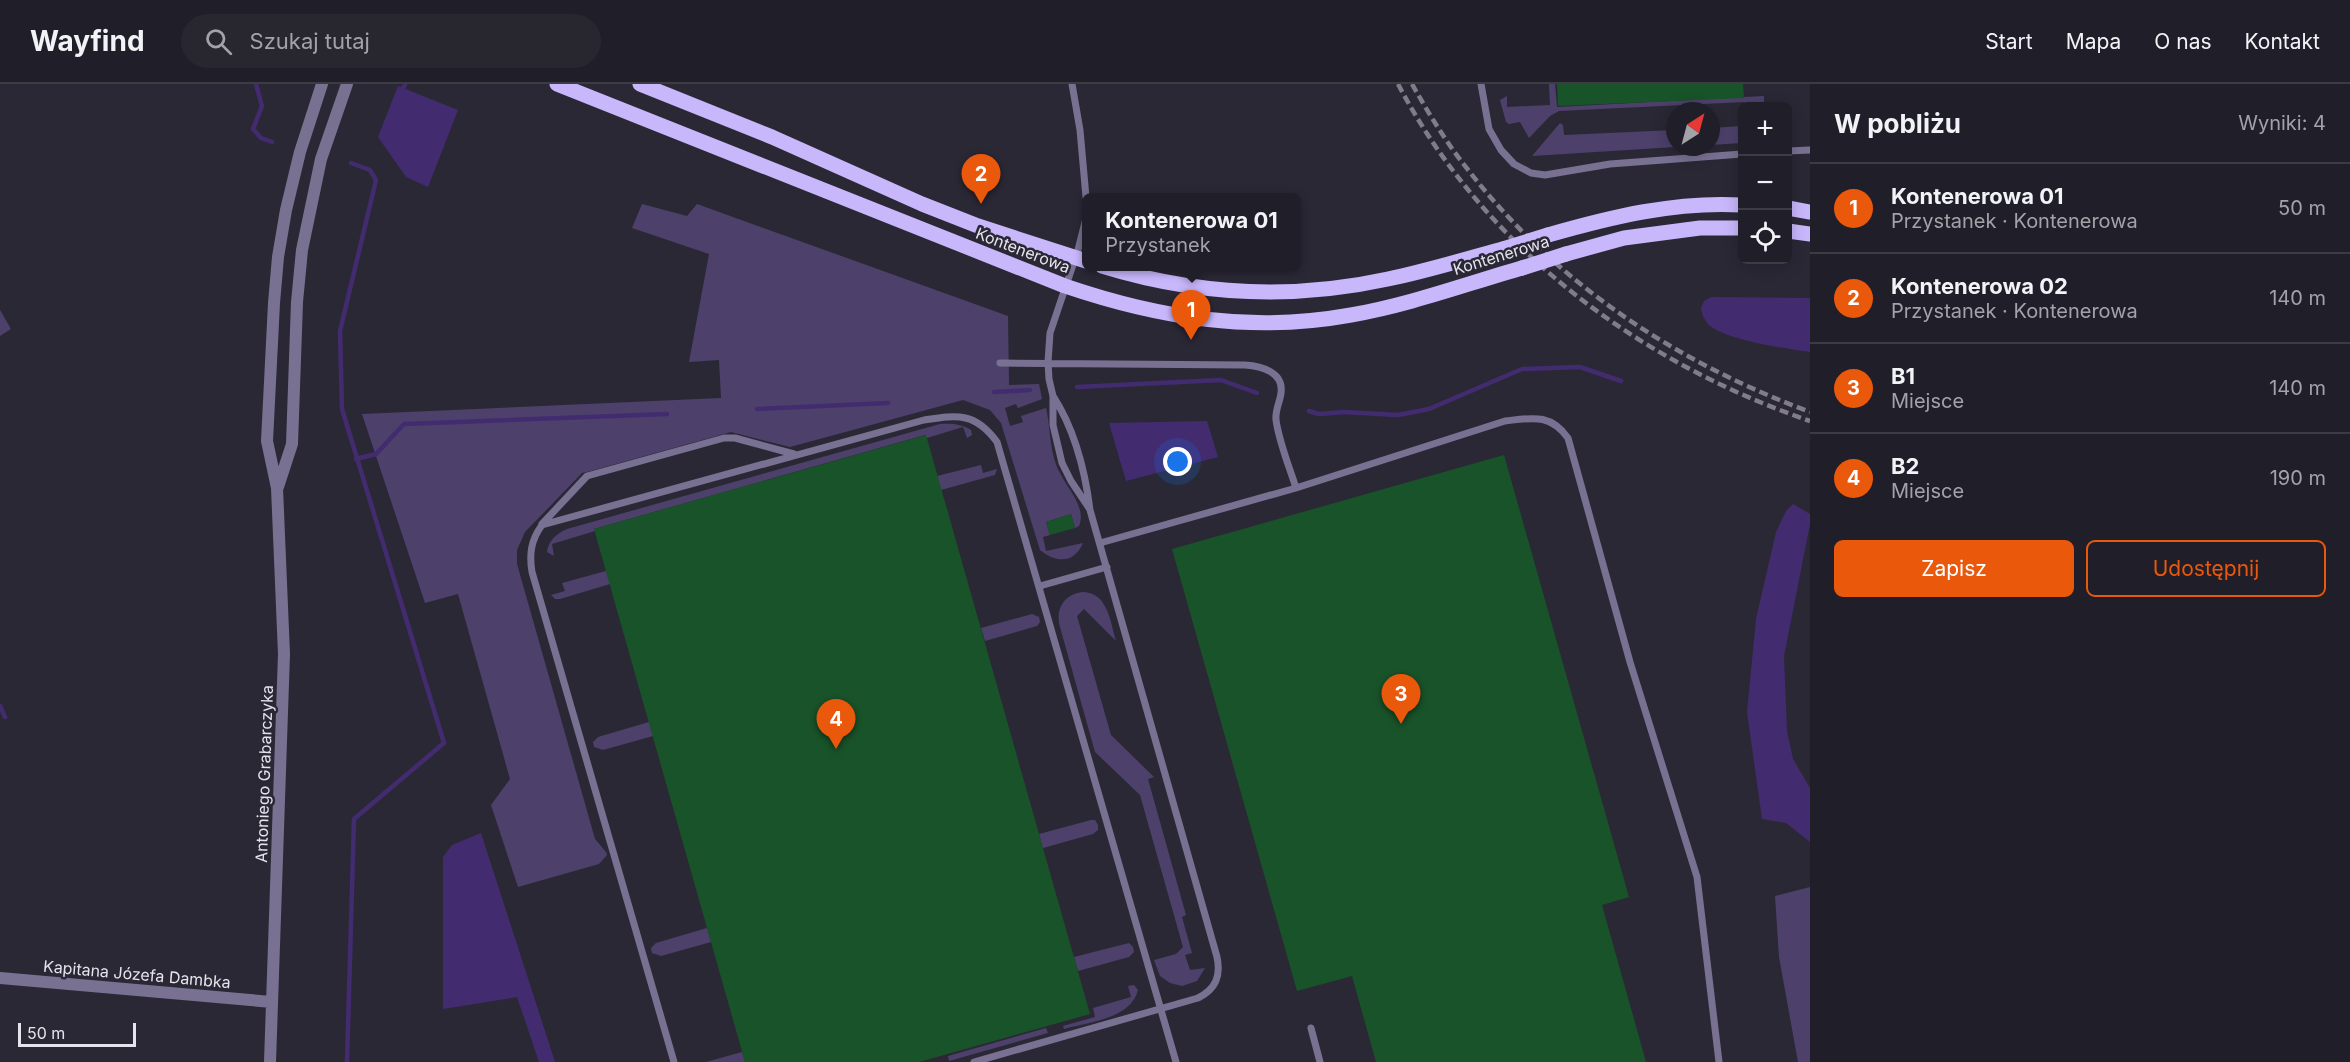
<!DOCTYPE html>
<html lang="pl">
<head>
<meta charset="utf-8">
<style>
	body { margin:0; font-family:Inter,sans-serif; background:#282730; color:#f1f3f6 }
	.controls { position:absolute; right:18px; top:18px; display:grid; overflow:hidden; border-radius:9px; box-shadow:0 3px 15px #0003 }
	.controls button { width:54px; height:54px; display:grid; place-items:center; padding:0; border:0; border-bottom:2px solid #3d3c45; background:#201e28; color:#f1f3f6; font:30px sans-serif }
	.compass { position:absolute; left:1666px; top:18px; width:54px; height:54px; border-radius:50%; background:#201e28; box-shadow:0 3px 15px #0003; rotate:36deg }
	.scale { position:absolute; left:18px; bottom:15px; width:118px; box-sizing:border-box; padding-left:6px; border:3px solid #e5e3ec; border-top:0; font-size:16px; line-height:21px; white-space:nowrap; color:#e5e3ec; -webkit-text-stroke:4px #2b2836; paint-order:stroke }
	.you { position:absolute; left:1178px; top:378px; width:21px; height:21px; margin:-15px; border:4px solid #fff; border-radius:50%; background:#1a73e8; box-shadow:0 0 0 9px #1a73e833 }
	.badge { display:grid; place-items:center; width:39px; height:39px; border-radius:50%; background:#ea580c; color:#fff; font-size:20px; font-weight:700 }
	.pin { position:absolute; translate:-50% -50px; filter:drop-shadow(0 2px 3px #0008) }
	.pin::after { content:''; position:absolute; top:32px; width:21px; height:18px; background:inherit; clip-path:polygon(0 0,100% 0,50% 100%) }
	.popup { position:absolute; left:1082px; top:109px; width:219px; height:78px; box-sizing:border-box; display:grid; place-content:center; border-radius:9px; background:#201e28; filter:drop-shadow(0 2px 4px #0005); font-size:20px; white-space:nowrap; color:#a2a2a8 }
	.popup b { font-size:22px; color:#f1f3f6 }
	.popup::after { content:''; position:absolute; left:50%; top:100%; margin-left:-12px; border:12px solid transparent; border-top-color:#201e28 }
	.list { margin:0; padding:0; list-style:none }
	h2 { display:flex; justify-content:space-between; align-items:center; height:78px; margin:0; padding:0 24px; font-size:26px }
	h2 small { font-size:20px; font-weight:400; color:#a2a2a8 }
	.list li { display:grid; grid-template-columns:39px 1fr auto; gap:18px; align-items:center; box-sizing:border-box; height:90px; padding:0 24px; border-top:2px solid #3d3c45 }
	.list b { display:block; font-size:22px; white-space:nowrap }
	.list p { margin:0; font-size:20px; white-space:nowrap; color:#a2a2a8 }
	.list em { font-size:20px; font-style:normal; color:#a2a2a8 }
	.actions { display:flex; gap:12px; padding:18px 24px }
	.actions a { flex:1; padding:14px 0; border:2px solid #ea580c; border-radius:9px; text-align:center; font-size:21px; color:#ea580c }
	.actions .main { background:#ea580c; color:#fff }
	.icon { flex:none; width:33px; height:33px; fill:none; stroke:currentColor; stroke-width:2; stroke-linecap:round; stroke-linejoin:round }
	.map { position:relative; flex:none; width:1810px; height:978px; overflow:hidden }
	header { display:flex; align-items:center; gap:36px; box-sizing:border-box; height:84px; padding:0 30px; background:#201e28; border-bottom:2px solid #3d3c45 }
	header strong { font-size:28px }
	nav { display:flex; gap:33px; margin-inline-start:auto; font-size:21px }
	.search { width:420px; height:54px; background:#282730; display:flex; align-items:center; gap:15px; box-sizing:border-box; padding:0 21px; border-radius:33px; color:#a2a2a8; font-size:22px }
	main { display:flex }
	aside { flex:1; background:#201e28 }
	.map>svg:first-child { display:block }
	.green { fill:#4d416b }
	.water { fill:#432b70 }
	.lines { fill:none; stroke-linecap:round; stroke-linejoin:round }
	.stream { stroke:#432b70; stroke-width:4.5 }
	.building { fill:#195329 }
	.lane { stroke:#797192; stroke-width:7 }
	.street { stroke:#797192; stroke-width:12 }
	.primary { stroke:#c9b7fc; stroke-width:15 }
	.rail { stroke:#807d89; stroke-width:4.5; stroke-dasharray:9 4.5; stroke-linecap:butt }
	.primary-bridge { stroke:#c9b7fc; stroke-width:15 }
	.labels { text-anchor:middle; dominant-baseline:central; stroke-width:5; stroke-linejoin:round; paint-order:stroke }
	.street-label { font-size:16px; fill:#e5e3ec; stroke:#2b2836 }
</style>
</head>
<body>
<header>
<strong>Wayfind</strong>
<div class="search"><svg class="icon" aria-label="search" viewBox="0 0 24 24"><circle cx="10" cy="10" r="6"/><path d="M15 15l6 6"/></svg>Szukaj tutaj</div>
<nav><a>Start</a><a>Mapa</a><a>O nas</a><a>Kontakt</a></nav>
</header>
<main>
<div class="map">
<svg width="1810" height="978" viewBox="0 0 1810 978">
	<rect width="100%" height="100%" fill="#2b2836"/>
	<path class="green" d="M1549,0h6l2,23 207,-11v10h-20v-4l-185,9 -9,5 -21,22 -9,-16 -11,2 -3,-2 -6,-22 7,-4v11l43,-2z
		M1560,39l3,2 1,10 111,-5v17l-143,9z
		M1742,42v17l-31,2v-17z
		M642,120l45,12 10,-12 311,112 1,69 30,-1 3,15 -24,9 -2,-4 -11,4 5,18 13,-4 -2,-6 25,-8c5,21 3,45 14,65 7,15 27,35 19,53l-4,2 -4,-14 -25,8 4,13 -7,2 3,14 37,-8c-9,21 -27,20 -43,7l-39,-127 -11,-13 -27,-10 -173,47 -59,-15 -144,40 -5,1 -57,59 -8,18v14l78,275 11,13 1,3 -8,9 -81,23 -27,-82 19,-26 -52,-185 -33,9 -63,-189 359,-16 -2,-38 -30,2 20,-108 -77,-26z
		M0,226l11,19 -11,7z
		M940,340c11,-1 22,0 31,6l1,5 -5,3 -4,-11 -36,11 -2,-3 -331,94 1,2 -43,13 2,12 -7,-4c1,-11 10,-19 20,-23z
		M981,381l2,8 14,-4 -2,6 -54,15 -4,-14z
		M606,487l4,13 -50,15h-5l-4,-4 14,-4 -3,-8z
		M1083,508c25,1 27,29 33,49l-32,-32 -7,7 34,119 43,42 -6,2 38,136 -4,2 10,36 -7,2 5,15 15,-2 -8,13 -15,5 -12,-3 -10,-7 -6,-16 22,-6 7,-7 -43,-152 -45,-43 -35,-125c-5,-18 4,-33 23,-35z
		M1032,530l7,3 1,5 -3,4 -52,15 -4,-13z
		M649,638l4,14 -50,14 -9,-3 -1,-5 5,-5z
		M1091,736h4l3,5v5l-5,4 -50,14 -4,-14z
		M1810,803v175h-12l-19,-105 -4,-61z
		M707,844l4,14 -50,14 -9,-3 -1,-5 5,-5z
		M1129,859l4,4 1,5 -5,5 -51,14 -4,-14z
		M1134,901l4,5c-7,29 -50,32 -74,39l-1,-3 32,-9 -2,-9 38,-11 -3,-11z
		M1046,944l2,5 -99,28 -1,-5z
		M742,968l3,10h-39z"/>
	<path class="water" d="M398,2l60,24 -30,77 -22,-10 -28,-40z
		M1711,213l99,1v54c-23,-3 -84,-12 -101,-27 -5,-5 -7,-11 -8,-17l3,-7z
		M1207,337l11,36 -92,24 -17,-58z
		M1793,420l17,10v10l-26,132 3,75 6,28 17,29v54l-24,-19 -24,-4 -15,-107 9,-93 20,-87 10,-21z
		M481,749l74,229h-16l-22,-65 -74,12v-152l9,-12z"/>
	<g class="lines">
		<path class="stream" d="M256,0l6,22 -9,23 8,9 11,4
			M403,4l2,-3
			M1077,303l144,-7 36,13
			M994,308l36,-2
			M757,325l131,-6
			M1309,327l10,3 25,-2 54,3 31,-6 93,-40 58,-2 41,14
			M356,375l20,-5 28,-30 263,-10
			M0,622l5,11
			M347,978l7,-243 90,-76 -102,-334 -2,-78 36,-151 -6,-10 -19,-7"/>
	</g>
	<path class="building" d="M1557,0h186l1,14 -186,8z
		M926,351l164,579 -171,48h-174l-151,-533z
		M1504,371l125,442 -27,8 44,157h-270l-24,-86 -55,15 -125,-442z
		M1071,430l4,14 -25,7 -4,-13z"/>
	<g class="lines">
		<path class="lane" d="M1072,0l8,46 6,67
			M1481,0l8,45 12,21 13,14 17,9 14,2 65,-11 132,-10
			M1788,67l22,-1
			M1086,134l-8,32 -28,83 -2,29 1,17 4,17v29l9,38 9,18 18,27
			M1000,279l245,2c16,1 39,7 36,28 -1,9 -6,17 -5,27 3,22 13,46 20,68
			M542,440l45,-48 137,-38h11l59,16
			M1100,459l196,-55 209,-67c27,-3 45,-8 63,17l62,224 67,215 22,185
			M1040,502l67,-19
			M1311,944l9,34
			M674,978l-142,-490c-3,-18 -1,-32 10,-47l382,-105c34,-5 51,-8 73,22l179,620
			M974,978l224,-64c18,-9 23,-22 19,-41l-127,-447c-5,-40 -15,-80 -37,-114"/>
		<path class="street" d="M278,403l14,-43 5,-142 5,-52 19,-91 26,-75
			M0,894l272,24
			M270,978l14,-408 -7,-166 -10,-47 7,-138 4,-46 8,-47 14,-58 22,-68"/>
		<path class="primary" d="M557,0l508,202c94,32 187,47 286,29 58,-10 115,-31 171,-47
			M640,0l132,53 150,67 56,22 108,35
			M1788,124l22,4
			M1788,147l22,3
			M1548,151c63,-18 128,-34 194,-30
			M1566,170l58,-16 76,-10h42
			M1102,182c94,29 190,34 286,13 39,-8 77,-20 115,-30"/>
		<path class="rail" d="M1398,0c86,164 240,278 412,337
			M1412,0c17,30 35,60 57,87 89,114 207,191 341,241"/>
		<path class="primary-bridge" d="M1503,165l45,-14
			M1522,184l44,-14"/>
	</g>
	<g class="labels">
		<g class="street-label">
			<text transform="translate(1023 166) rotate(21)">Kontenerowa</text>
			<text transform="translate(1501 171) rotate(-17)">Kontenerowa</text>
			<text transform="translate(264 690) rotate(-88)">Antoniego Grabarczyka</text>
			<text transform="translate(137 890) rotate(5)">Kapitana Józefa Dambka</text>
		</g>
	</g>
</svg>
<div class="controls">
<button>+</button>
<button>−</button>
<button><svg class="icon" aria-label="locate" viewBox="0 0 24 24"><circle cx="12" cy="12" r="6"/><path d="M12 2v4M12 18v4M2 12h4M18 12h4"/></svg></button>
</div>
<svg class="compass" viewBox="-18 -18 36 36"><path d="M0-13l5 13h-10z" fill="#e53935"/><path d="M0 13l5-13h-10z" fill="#a2a2a8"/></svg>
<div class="scale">50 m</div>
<div class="you"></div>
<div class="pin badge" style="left:1191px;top:256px">1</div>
<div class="popup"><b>Kontenerowa 01</b>Przystanek</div>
<div class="pin badge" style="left:981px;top:120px">2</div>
<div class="pin badge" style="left:1401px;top:640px">3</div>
<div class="pin badge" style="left:836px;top:665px">4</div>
</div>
<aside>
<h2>W pobliżu<small>Wyniki: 4</small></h2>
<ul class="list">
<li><span class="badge">1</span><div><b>Kontenerowa 01</b><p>Przystanek · Kontenerowa</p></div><em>50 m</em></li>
<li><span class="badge">2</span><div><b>Kontenerowa 02</b><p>Przystanek · Kontenerowa</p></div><em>140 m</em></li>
<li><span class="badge">3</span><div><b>B1</b><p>Miejsce</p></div><em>140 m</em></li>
<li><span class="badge">4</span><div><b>B2</b><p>Miejsce</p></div><em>190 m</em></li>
</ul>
<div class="actions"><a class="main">Zapisz</a><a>Udostępnij</a></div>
</aside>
</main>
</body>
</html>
